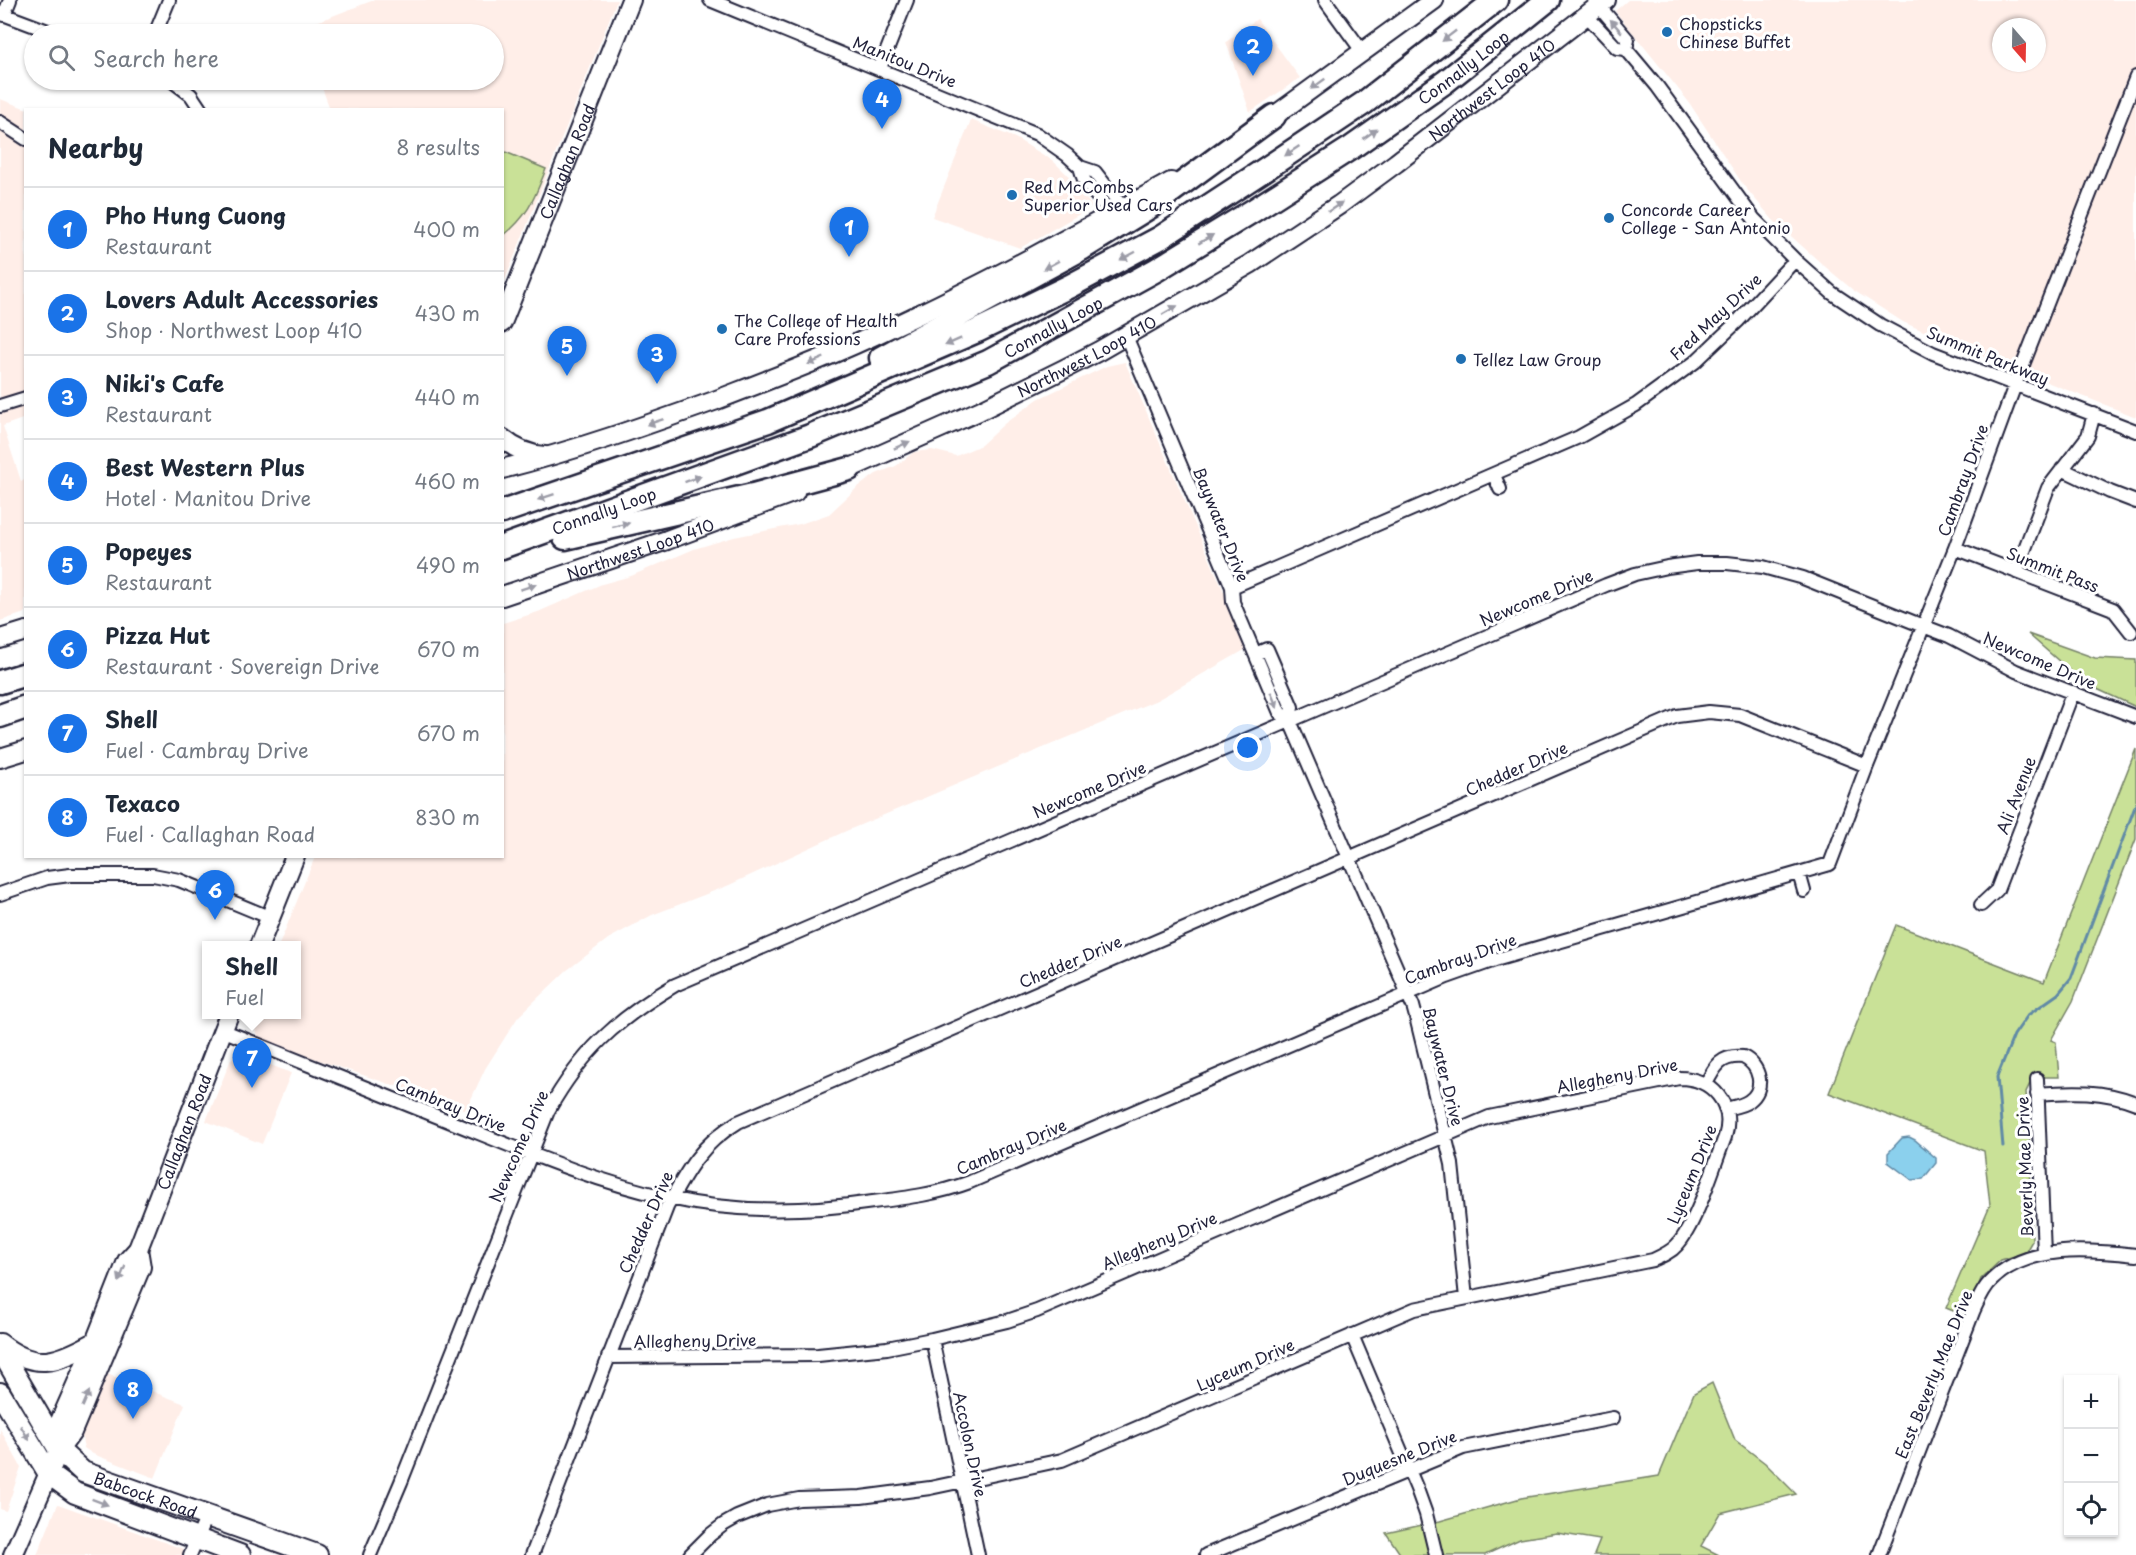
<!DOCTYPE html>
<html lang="en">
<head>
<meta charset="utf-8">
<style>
	body { margin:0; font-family:"Playpen Sans",sans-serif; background:#f2f2f3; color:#1f2937 }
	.controls { position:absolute; right:18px; bottom:18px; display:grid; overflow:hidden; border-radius:0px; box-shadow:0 2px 4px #0004 }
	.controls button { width:54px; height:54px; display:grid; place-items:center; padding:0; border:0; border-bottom:2px solid #e0e1e3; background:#fff; color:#1f2937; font:30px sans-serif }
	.compass { position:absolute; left:1992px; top:18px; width:54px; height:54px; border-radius:50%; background:#fff; box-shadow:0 2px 4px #0004; rotate:160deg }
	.you { position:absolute; left:1248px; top:748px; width:21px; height:21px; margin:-15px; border:4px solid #fff; border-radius:50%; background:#1a73e8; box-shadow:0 0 0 9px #1a73e833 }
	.badge { display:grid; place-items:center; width:39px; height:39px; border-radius:50%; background:#1a73e8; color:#fff; font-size:20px; font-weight:700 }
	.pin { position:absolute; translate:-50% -50px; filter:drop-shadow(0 2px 3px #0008) }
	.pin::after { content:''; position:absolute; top:32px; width:21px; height:18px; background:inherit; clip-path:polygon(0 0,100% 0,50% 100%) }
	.popup { position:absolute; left:202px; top:941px; width:99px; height:78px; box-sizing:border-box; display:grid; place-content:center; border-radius:0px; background:#fff; filter:drop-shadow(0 2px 4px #0005); font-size:20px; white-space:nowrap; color:#747a83 }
	.popup b { font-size:22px; color:#1f2937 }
	.popup::after { content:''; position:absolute; left:50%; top:100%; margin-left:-12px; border:12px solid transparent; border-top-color:#fff }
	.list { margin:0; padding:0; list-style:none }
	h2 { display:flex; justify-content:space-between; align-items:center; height:78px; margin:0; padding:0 24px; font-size:26px }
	h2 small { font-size:20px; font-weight:400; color:#747a83 }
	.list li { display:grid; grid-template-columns:39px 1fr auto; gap:18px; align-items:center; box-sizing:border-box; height:84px; padding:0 24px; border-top:2px solid #e0e1e3 }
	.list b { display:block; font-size:22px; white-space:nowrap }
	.list p { margin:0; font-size:20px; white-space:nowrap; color:#747a83 }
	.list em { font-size:20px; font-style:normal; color:#747a83 }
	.icon { flex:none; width:33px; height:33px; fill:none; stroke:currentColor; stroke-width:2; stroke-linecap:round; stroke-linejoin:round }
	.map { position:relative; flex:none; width:2136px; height:1555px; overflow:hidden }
	.search { position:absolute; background:#fff; box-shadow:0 2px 4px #0004; left:24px; top:24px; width:480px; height:66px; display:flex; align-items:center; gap:15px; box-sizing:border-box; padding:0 21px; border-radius:33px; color:#747a83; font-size:22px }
	.panel { position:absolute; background:#fff; box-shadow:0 2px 4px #0004; left:24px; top:108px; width:480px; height:750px; border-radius:0px }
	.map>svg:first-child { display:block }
	.built { fill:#ffeee8; fill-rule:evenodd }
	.green { fill:#c9e197; stroke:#768269; stroke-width:1.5 }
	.water { fill:#8bd0ed; stroke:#618aa6; stroke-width:1.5 }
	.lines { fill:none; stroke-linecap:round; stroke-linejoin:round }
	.stream { stroke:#618aa6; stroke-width:3 }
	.minor-casing { stroke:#22223b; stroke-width:16 }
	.secondary-casing { stroke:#22223b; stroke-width:22 }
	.primary-casing { stroke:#22223b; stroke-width:24 }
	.motorway-casing { stroke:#22223b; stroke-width:27 }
	.minor { stroke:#fff; stroke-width:12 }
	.secondary { stroke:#fff; stroke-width:18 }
	.primary { stroke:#fff; stroke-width:20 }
	.motorway { stroke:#fff; stroke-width:22 }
	.oneway { fill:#9c9ca7 }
	.poi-dot { fill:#1f6fb2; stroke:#fff; stroke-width:2 }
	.labels { text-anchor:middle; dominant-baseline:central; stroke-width:6; stroke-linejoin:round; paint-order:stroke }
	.poi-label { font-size:16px; fill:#22223b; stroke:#fff; text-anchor:start }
	.street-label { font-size:16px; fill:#22223b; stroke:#fff }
</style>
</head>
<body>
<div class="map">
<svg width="2136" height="1555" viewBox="0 0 2136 1555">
	<rect width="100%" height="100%" fill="#fff"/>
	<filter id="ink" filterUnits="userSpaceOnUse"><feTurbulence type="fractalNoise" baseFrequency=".0167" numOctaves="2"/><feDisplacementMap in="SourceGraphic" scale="12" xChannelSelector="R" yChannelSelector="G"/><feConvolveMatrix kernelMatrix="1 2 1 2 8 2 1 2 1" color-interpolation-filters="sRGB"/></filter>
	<g filter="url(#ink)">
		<path class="built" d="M374,0h243l-112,280 -3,-1v-169l-172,-1 -11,-29h175v-46h-191l-2,-6z
			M1628,0h508v417l-168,-66 -65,-29 -50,-32 -31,-26 -49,-44 -29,-34 -56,-85 -73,-90zM2001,27h36v36h-36z
			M1257,19l43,59 -50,34 -24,-70z
			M0,99l27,10 -1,1 -1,308 -22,8 18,55 4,-1v133l-25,8z
			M971,120l44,18 37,22 23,22 17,25 -72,41 -88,-31z
			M1125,362l123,286 -91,52 -311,131 -119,55 -75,29 -44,24 -42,32 -48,46 -33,52 -19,41 -180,-61 -26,-11 -11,-17 2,-6 46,-1v-68l-18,-1 36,-88 187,-1 1,-233 35,-11 64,-28 29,-8 63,-27 40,-12 66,-13 29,-10 29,-27 18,-13 20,-8 18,-14 18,-2 24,6 25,-11 23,-21 34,-25 69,-33z
			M245,1055l46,18 -29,71 -56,-23 25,-62z
			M107,1374l78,30 -30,74 -62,-24 -9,-6 -3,-14z
			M0,1429l21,38 -15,44 -6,-2z
			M58,1504l128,46 -2,5h-147z"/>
		<path class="green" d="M503,151l43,18c-12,30 -17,46 -43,67z
			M2028,634l67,24 41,2v47l-52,-24z
			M2136,749v90l-63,162 -22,39 5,2 3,35h-26l-7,15 4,58 2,91 -7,12 -24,7 -20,19 -15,37 -20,-8 44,-103 -6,-54 -155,-58 67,-168 148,57z
			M1712,1383l23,57 30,23 31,31 -76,19 -19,33 18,9h-125l6,-15 -43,-7 -37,6 -35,16h-84l-15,-22 54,-12 81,-23 138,-22 35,-83z"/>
		<path class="water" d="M1909,1137l6,3 21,18v5l-13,16 -11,1 -24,-18v-9l14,-15z"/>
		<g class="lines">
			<path class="stream" d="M2003,1147l-6,-70 17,-42 14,-20 30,-21 13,-16 65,-174"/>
			<g class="minor-casing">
				<path id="minor" d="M710,0l327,134 30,21 13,12 15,5 28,36
					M1325,0l37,51
					M1599,6l29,34 -2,9
					M0,13l56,21
					M4,15l6,-15
					M1587,16l30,32 9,1 31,37 97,133 41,41 37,33 48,32 53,28 203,78
					M155,34l14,-34
					M880,68l27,-68
					M171,80l20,15 10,15
					M0,122l26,17
					M1080,167l4,13 27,34
					M1126,336l106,251 1,15 47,111 10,8 123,285 4,15 35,143 14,134
					M0,406l26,-8
					M2062,469l48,23 26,10
					M1494,475l6,14
					M1955,548l158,61 18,23
					M2016,572l32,-84 40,-52 6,-22
					M1232,587l347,-150 57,-32 59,-43 43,-41 57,-61
					M1255,654l12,-5 25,58 -2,14
					M1799,873l5,18
					M0,894l47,-16 23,-3h83l26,5 92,38
					M1981,905l16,-15 76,-198
					M222,1030c75,30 149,60 224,90 73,29 146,61 223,78 66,15 137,14 204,4 33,-4 65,-8 97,-20l477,-205 48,-17 335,-96 37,-98 88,-218 60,-163 121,-308
					M2037,1079l7,175
					M1706,1084c9,-18 15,-29 37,-27 17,8 23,32 6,44 -7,5 -16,6 -24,8
					M2037,1094c35,-3 66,-4 99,9
					M1352,1335l65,154 9,25 10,41
					M932,1339l46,216
					M608,1357l210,-2 69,-7 45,-9 75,-18 30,-10 452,-194 190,-39c33,0 56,26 46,59 -11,28 -29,88 -48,108 -6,7 -15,11 -24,15l-239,49 -352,151 -132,28 -69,9 -62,2 -32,6 -30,12 -14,8 -13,10 -20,20
					M190,1555l17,-39
					M370,1555l31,-73 147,-371c34,-60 68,-91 127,-126l931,-400 29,-11 32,-7 30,-4h30l36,4 40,11 120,48 26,10 67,35 120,46
					M532,1555l135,-348c20,-37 34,-63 71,-85l939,-406 32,-4 31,3 127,51
					M1206,1555l257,-107 150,-30
					M1879,1555l94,-243c5,-11 10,-24 19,-32 36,-36 98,-30 144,-25"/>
			</g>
			<g class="secondary-casing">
				<g id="secondary">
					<path d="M1263,124l171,-124"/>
					<path id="s1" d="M502,323l129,-323"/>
					<path d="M502,438c13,11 26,17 43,18"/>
					<path d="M502,469c72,-18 142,-43 212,-68 59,-23 118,-45 176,-73 95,-44 188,-95 281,-146"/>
					<path id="s2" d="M837,474l142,-63 85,-42 35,-18 151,-87 89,-59 57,-42 210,-163"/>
					<path id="s3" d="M502,596l165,-56 128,-48"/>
					<path d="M0,639l26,-8"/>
					<path d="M0,758l26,-8"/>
					<path d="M259,946l36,-90"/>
					<path d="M0,1343c36,29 57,19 95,-1"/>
					<path id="s4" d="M59,1450l-1,-24 37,-84 32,-81 11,-12 91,-235"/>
					<path d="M13,1555l46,-105 13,-18 69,-165 -3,-18"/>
				</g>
			</g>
			<g class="primary-casing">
				<g id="primary">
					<path id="s5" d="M0,1349l59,101 24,22 234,83"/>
					<path d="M0,1393l49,81 26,19 165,62"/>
				</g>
			</g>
			<g class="motorway-casing">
				<g id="motorway">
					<path d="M881,358l202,-110 70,-43 121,-89"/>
					<path d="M502,512l266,-91 209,-90 93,-45 90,-48 104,-68 100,-67 132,-103"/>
					<path d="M565,538l188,-43 96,-26"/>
					<path id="s6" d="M502,547l308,-111 178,-74 168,-92 95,-58 100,-64 94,-66 103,-82"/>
					<path d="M0,682l26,-8"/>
					<path d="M0,716l26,-9"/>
				</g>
			</g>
			<use href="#minor" class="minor"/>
			<use href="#secondary" class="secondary"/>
			<use href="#primary" class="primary"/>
			<use href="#motorway" class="motorway"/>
		</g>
		<defs><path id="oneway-solid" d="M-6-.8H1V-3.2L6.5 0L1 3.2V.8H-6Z" transform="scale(1.5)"/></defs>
		<g class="oneway">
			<use href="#oneway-solid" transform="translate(1616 26) rotate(-131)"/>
			<use href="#oneway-solid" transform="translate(1449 36) rotate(142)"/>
			<use href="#oneway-solid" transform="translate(1318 84) rotate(144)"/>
			<use href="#oneway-solid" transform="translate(1370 134) rotate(-35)"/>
			<use href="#oneway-solid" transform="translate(1292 151) rotate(146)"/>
			<use href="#oneway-solid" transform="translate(1335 207) rotate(-34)"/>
			<use href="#oneway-solid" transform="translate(1206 239) rotate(-31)"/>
			<use href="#oneway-solid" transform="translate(1128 256) rotate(152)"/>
			<use href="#oneway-solid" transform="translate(1051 265) rotate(152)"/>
			<use href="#oneway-solid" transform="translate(1170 310) rotate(-30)"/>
			<use href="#oneway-solid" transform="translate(953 342) rotate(156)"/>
			<use href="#oneway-solid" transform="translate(816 361) rotate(157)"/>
			<use href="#oneway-solid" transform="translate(655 422) rotate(161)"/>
			<use href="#oneway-solid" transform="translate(902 445) rotate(-24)"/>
			<use href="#oneway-solid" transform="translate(693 479) rotate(-20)"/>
			<use href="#oneway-solid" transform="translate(546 497) rotate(161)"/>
			<use href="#oneway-solid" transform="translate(621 525) rotate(-13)"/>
			<use href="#oneway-solid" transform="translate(528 587) rotate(-19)"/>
			<use href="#oneway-solid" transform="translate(1274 700) rotate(67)"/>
			<use href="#oneway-solid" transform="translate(122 1274) rotate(112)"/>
			<use href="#oneway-solid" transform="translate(86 1399) rotate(-67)"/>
			<use href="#oneway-solid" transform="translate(25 1433) rotate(59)"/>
			<use href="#oneway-solid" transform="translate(100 1502) rotate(21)"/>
		</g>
	</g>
	<g class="poi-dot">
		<circle cx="1667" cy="32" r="6"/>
		<circle cx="1012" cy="195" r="6"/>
		<circle cx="1609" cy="218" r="6"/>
		<circle cx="722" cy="329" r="6"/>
		<circle cx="1461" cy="359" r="6"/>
	</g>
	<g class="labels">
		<g class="poi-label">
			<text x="1679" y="23">Chopsticks<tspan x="1679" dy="18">Chinese Buffet</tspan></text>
			<text x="1024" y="186">Red McCombs<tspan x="1024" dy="18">Superior Used Cars</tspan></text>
			<text x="1621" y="209">Concorde Career<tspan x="1621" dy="18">College - San Antonio</tspan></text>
			<text x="734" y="320">The College of Health<tspan x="734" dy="18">Care Professions</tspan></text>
			<text x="1473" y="359">Tellez Law Group</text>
		</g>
		<g class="street-label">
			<text transform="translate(905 61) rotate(22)">Manitou Drive</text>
			<text stroke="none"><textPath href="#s6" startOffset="1080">Connally Loop</textPath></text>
			<text stroke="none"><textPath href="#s2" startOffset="762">Northwest Loop 410</textPath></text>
			<text stroke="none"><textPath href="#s1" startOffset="174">Callaghan Road</textPath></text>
			<text transform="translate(1715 316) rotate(-43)">Fred May Drive</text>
			<text stroke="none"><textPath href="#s6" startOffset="594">Connally Loop</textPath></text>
			<text stroke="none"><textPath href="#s2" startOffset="276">Northwest Loop 410</textPath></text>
			<text transform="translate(1988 355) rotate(22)">Summit Parkway</text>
			<text transform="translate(1962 480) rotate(-70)">Cambray Drive</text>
			<text stroke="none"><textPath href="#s6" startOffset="108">Connally Loop</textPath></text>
			<text transform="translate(1222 524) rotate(68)">Baywater Drive</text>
			<text stroke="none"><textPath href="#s3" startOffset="146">Northwest Loop 410</textPath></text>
			<text transform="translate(2053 569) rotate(21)">Summit Pass</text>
			<text transform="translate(1536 597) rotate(-23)">Newcome Drive</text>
			<text transform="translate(2040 660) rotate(23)">Newcome Drive</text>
			<text transform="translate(1516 768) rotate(-24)">Chedder Drive</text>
			<text transform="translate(1089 789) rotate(-23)">Newcome Drive</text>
			<text transform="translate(2015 795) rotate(-69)">Ali Avenue</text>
			<text transform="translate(1460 958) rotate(-20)">Cambray Drive</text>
			<text transform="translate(1070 961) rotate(-23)">Chedder Drive</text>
			<text transform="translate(1444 1066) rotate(76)">Baywater Drive</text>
			<text transform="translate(1617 1075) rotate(-11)">Allegheny Drive</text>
			<text transform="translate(451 1104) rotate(22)">Cambray Drive</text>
			<text stroke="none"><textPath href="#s4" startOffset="345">Callaghan Road</textPath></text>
			<text transform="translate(518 1146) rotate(-66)">Newcome Drive</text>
			<text transform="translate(1011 1146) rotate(-23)">Cambray Drive</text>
			<text transform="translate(2024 1167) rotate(-92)">Beverly Mae Drive</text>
			<text transform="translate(1691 1174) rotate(-68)">Lyceum Drive</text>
			<text transform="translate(645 1222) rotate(-66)">Chedder Drive</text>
			<text transform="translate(1159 1240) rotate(-23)">Allegheny Drive</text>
			<text transform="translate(695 1340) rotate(-1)">Allegheny Drive</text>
			<text transform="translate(1245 1364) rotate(-24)">Lyceum Drive</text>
			<text transform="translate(1933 1374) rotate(-68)">East Beverly Mae Drive</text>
			<text transform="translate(971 1444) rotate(78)">Accolon Drive</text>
			<text transform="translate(1399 1457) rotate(-22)">Duquesne Drive</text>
			<text stroke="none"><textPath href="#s5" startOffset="216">Babcock Road</textPath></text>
		</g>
	</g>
</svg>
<div class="controls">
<button>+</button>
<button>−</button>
<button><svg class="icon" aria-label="locate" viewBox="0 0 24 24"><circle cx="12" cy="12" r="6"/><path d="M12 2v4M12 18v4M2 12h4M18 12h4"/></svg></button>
</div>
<svg class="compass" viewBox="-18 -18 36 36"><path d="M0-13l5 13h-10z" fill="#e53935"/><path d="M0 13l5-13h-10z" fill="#747a83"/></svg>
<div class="you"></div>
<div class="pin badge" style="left:849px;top:257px">1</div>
<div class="pin badge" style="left:1253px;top:76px">2</div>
<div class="pin badge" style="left:657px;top:384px">3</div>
<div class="pin badge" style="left:882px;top:129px">4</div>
<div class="pin badge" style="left:567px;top:376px">5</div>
<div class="pin badge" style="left:215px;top:920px">6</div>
<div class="pin badge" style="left:252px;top:1088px">7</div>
<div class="popup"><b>Shell</b>Fuel</div>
<div class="pin badge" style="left:133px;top:1419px">8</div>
<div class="search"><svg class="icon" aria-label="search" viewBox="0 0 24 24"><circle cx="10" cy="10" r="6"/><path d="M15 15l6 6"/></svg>Search here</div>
<section class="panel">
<h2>Nearby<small>8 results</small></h2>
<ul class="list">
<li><span class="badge">1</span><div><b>Pho Hung Cuong</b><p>Restaurant</p></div><em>400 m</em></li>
<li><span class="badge">2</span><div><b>Lovers Adult Accessories</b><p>Shop · Northwest Loop 410</p></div><em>430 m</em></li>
<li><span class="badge">3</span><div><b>Niki's Cafe</b><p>Restaurant</p></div><em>440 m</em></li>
<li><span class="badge">4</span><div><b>Best Western Plus</b><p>Hotel · Manitou Drive</p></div><em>460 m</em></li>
<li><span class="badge">5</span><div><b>Popeyes</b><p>Restaurant</p></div><em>490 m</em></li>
<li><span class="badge">6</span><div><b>Pizza Hut</b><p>Restaurant · Sovereign Drive</p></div><em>670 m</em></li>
<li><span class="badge">7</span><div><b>Shell</b><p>Fuel · Cambray Drive</p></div><em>670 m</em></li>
<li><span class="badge">8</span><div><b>Texaco</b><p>Fuel · Callaghan Road</p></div><em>830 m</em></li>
</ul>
</section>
</div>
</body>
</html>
